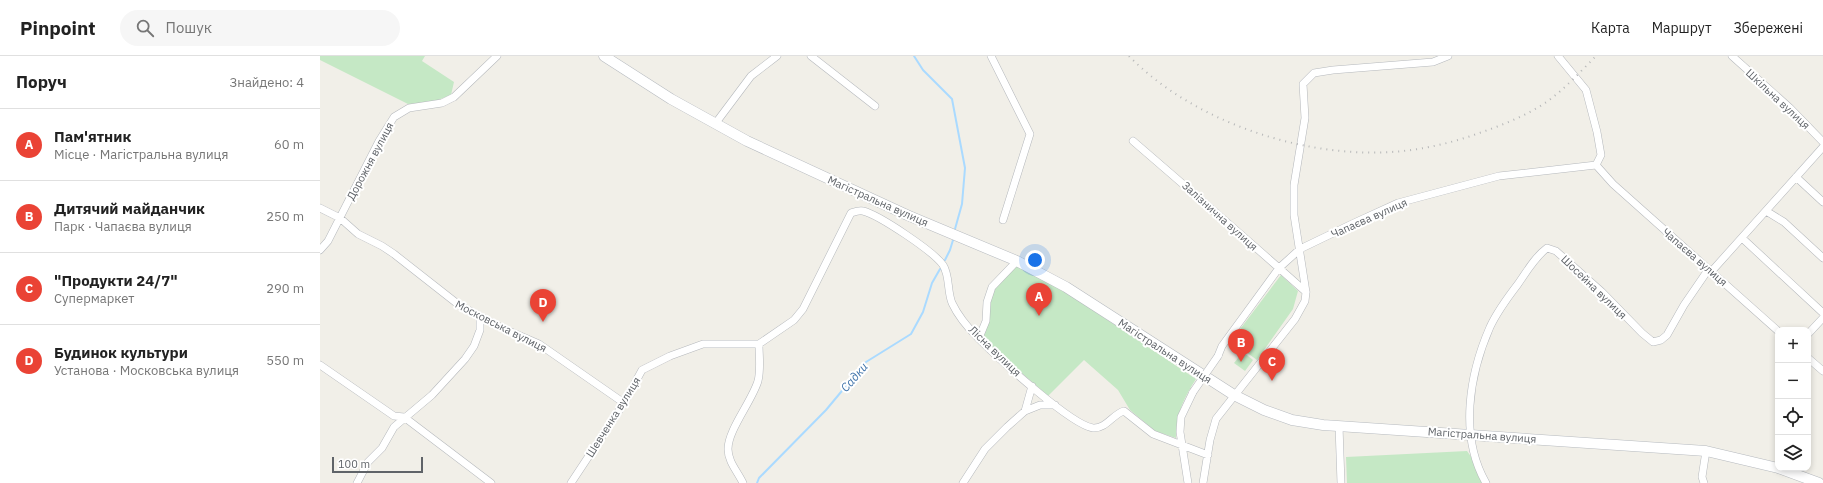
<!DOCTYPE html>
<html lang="uk">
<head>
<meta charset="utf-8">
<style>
	body { margin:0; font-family:"IBM Plex Sans",sans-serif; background:#f6f6f6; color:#222 }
	.controls { position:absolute; right:12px; bottom:12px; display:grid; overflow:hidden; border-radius:8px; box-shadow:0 2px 6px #0003 }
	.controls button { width:36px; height:36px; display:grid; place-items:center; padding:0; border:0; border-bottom:1px solid #e0e0e0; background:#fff; color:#222; font:20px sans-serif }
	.scale { position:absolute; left:12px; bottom:10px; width:91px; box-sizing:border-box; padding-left:4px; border:2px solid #5f6368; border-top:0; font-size:11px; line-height:14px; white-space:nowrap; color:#5f6368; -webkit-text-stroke:3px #fff; paint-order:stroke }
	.you { position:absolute; left:715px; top:204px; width:14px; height:14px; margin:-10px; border:3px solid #fff; border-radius:50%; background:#1a73e8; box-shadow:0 0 0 6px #1a73e833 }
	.badge { display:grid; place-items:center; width:26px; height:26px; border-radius:50%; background:#ea4335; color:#fff; font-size:13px; font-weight:700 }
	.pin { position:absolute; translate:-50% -33px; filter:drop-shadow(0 1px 2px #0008) }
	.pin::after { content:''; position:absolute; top:21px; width:14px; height:12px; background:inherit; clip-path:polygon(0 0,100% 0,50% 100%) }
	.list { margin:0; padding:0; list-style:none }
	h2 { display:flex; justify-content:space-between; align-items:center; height:52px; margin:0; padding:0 16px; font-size:17px }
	h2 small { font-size:13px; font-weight:400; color:#767676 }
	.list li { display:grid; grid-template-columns:26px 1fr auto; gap:12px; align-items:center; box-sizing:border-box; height:72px; padding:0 16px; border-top:1px solid #e0e0e0 }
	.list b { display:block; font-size:15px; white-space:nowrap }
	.list p { margin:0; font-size:13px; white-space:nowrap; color:#767676 }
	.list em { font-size:13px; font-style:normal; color:#767676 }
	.icon { flex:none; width:22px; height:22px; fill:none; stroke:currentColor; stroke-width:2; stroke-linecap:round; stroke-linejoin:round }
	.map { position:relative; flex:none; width:1503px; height:427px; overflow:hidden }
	header { display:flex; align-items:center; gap:24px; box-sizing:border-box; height:56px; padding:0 20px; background:#fff; border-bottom:1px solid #e0e0e0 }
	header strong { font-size:19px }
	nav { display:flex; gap:22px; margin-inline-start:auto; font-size:14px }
	.search { width:280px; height:36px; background:#f6f6f6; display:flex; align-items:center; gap:10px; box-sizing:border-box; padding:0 14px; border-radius:22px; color:#767676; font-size:15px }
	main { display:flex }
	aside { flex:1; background:#fff }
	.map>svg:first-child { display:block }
	.green { fill:#c5e8c5 }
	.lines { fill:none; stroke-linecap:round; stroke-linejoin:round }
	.stream { stroke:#aadaff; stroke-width:2 }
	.street-casing { stroke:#b5b8bc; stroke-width:8 }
	.secondary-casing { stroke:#b6babf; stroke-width:11 }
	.street { stroke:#fff; stroke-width:7 }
	.secondary { stroke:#fff; stroke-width:10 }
	.rail { stroke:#b6b7b8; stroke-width:2; stroke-dasharray:1 5; stroke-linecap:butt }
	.street-bridge-casing { stroke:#b5b8bc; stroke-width:8; stroke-linecap:butt }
	.street-bridge { stroke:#fff; stroke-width:7 }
	.labels { text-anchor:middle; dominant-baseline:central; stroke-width:4; stroke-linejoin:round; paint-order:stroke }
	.street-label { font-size:11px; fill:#5f6368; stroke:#fff }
	.water-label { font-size:12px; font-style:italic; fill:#4174aa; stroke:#fff }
</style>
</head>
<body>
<header>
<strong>Pinpoint</strong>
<div class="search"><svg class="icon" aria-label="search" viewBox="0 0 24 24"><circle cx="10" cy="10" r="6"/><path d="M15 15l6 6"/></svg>Пошук</div>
<nav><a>Карта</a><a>Маршрут</a><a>Збережені</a></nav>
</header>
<main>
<aside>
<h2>Поруч<small>Знайдено: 4</small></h2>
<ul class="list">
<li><span class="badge">A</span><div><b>Пам'ятник</b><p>Місце · Магістральна вулиця</p></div><em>60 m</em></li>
<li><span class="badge">B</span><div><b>Дитячий майданчик</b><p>Парк · Чапаєва вулиця</p></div><em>250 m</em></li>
<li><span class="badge">C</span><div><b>&quot;Продукти 24/7&quot;</b><p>Супермаркет</p></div><em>290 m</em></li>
<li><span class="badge">D</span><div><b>Будинок культури</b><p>Установа · Московська вулиця</p></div><em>550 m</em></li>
</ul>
</aside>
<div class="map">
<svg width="1503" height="427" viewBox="0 0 1503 427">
	<rect width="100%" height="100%" fill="#f1efe8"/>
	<path class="green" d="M0,0h105l-3,5 32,21 -3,13 -21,8 -22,1 -88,-44z
		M698,209l46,26 132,88c-12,18 -21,38 -20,59l-21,-7 -25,-21 -12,-20 -34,-30 -36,36 -64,-56 -2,-5 12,-46z
		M961,219l17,16 -5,18 -36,51 -26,-19z
		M923,296l10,8 -8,11 -11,-8z
		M1147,395l23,32h-143l-1,-26z"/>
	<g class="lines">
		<path class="stream" d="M594,0l9,14 29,29 13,69 -3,36 -7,25
			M625,204l5,-10 3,-10
			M437,427l2,-5 67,-68 40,-48 45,-28 12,-22 9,-29 8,-14"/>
		<g class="street-casing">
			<path id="street" d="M491,0l64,50
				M671,0l39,78 -27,86
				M1238,0l28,34 11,42 4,23 -5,10
				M1412,0l58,52 33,34
				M395,68l36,-48 26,-20
				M813,85c58,50 116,100 173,151
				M1476,121l27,25
				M0,152l20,10 18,16 24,12 12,8 65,51 43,23 37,16 85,59
				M1446,155l18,11 39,36
				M1422,182l81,75
				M0,194l8,-9 51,-100 15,-24 15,-9 33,-5 12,-6 43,-41
				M1391,216l112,-125
				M1488,278l15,-16
				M659,282l7,-17 1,-19 5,-15 25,-26
				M898,300l4,-10 57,-78 10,-9 11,-10 54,-26 44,-20 101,-27 97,-11 17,19 165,147
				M1488,302l15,13
				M0,309l74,51 10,1 87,66
				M712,330l-7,25 15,-6h15
				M1019,370l2,57
				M37,427l11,-21 14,-14 12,-21 38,-32 33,-36 9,-13 6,-16v-13
				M251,427l53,-80 18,-33 28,-14 33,-12h56l35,-24 9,-11 48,-96c3,-1 8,-3 12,-2 16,4 70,40 80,54 7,11 4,26 9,38 6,13 17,26 27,36 19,19 92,86 114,89 13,1 20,-14 31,-17l29,23 55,21
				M423,427c-5,-11 -15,-21 -15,-34 0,-19 24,-48 30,-68 3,-12 1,-25 1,-37
				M643,427l22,-34 22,-22 18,-16
				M868,427l-8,-51 1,-15 12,-25
				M883,427l7,-43 6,-21 79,-100 10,-18 1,-9 -12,-77v-30l11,-67 -2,-34 11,-11 19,-3 100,-8 15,-6
				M1166,427c-27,-47 -17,-108 4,-156 7,-15 18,-30 28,-43 9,-13 17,-27 29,-36l9,3 46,41 40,41 11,9 8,-2 6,-5 17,-30 24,-35
				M1384,427l-2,-6 4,-26"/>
		</g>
		<g class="secondary-casing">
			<path id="secondary" d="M284,0l67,43 76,42 160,74 110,46 49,26 168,108 30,15 28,10 31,5 383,26 72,17
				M1458,412l41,15"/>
		</g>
		<use href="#street" class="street"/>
		<use href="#secondary" class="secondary"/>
		<path class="rail" d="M809,0c65,67 181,105 274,95 28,-3 55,-10 82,-20 20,-7 42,-16 60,-28 19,-13 35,-31 51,-47"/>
		<g class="street-bridge-casing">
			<path id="street-bridge" d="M873,336l25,-36"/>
		</g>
		<use href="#street-bridge" class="street-bridge"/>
	</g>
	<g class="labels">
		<g class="street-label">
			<text transform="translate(1458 43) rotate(43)">Шкільна вулиця</text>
			<text transform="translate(50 105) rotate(-62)">Дорожня вулиця</text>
			<text transform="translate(558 145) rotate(24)">Магістральна вулиця</text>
			<text transform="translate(900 160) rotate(42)">Залізнична вулиця</text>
			<text transform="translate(1049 162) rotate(-24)">Чапаєва вулиця</text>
			<text transform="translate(1375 201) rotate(41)">Чапаєва вулиця</text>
			<text transform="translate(1274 231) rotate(44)">Шосейна вулиця</text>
			<text transform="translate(181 270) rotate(27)">Московська вулиця</text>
			<text transform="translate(675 295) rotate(44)">Лісна вулиця</text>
			<text transform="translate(845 295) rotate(33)">Магістральна вулиця</text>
			<text transform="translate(293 361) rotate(-58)">Шевченка вулиця</text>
			<text transform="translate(1162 379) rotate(4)">Магістральна вулиця</text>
		</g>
		<g class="water-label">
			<text transform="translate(534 321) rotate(-49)">Садки</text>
		</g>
	</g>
</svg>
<div class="controls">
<button>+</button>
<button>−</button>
<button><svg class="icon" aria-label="locate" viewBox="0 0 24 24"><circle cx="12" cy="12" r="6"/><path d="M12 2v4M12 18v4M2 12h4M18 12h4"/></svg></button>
<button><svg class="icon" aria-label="layers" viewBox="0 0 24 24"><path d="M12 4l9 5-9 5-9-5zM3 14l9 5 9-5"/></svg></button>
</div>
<div class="scale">100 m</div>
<div class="you"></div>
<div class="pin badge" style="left:719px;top:260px">A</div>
<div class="pin badge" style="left:921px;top:306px">B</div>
<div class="pin badge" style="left:952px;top:325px">C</div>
<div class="pin badge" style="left:223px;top:266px">D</div>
</div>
</main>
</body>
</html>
